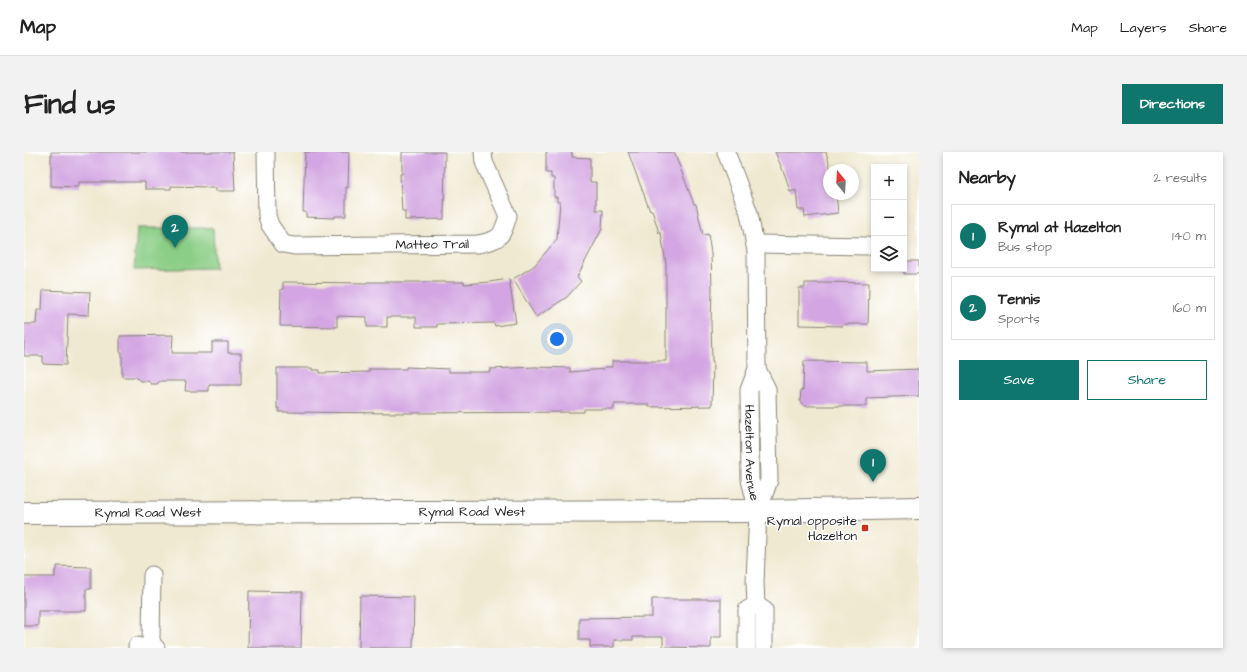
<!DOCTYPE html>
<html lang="en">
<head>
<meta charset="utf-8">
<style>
	body { margin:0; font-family:"Architects Daughter",sans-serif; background:#f2f2f2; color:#222 }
	.controls { position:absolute; right:12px; top:12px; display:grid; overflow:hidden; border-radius:0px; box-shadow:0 2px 6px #0003 }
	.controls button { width:36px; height:36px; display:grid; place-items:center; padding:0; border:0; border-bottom:1px solid #e0e0e0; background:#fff; color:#222; font:20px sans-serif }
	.compass { position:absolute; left:799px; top:12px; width:36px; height:36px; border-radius:50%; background:#fff; box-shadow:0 2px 6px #0003; rotate:342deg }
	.you { position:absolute; left:533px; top:187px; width:14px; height:14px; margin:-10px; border:3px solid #fff; border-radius:50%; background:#1a73e8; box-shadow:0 0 0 6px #1a73e833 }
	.badge { display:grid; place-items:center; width:26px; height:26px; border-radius:50%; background:#0f766e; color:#fff; font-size:13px; font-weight:700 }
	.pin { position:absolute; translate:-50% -33px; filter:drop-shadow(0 1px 2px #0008) }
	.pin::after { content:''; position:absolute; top:21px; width:14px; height:12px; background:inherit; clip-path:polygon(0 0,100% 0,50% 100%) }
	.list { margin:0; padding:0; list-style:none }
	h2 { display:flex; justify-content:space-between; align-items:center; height:52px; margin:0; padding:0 16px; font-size:17px }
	h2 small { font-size:13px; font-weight:400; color:#767676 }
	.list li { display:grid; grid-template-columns:26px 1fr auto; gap:12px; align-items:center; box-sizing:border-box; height:64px; margin:0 8px 8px; padding:0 8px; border:1px solid #e0e0e0; border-radius:0px }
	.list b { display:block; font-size:15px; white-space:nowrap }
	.list p { margin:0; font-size:13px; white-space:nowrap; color:#767676 }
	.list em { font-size:13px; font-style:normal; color:#767676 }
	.actions { display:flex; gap:8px; padding:12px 16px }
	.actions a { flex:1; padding:9px 0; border:1px solid #0f766e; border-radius:0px; text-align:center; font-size:14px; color:#0f766e }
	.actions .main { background:#0f766e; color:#fff }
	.icon { flex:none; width:22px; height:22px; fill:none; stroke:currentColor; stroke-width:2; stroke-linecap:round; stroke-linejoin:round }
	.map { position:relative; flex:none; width:895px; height:496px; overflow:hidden; border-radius:0px }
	header { display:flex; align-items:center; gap:24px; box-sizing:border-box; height:56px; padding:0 20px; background:#fff; border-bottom:1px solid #e0e0e0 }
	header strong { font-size:19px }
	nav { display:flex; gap:22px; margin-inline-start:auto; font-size:14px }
	.intro { display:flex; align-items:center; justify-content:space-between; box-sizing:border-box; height:96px; padding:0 24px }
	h1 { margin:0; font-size:28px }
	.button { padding:10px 18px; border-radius:0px; background:#0f766e; color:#fff; font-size:14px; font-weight:700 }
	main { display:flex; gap:24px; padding:0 24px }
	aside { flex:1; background:#fff; border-radius:0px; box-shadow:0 2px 6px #0003 }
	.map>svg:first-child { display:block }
	.green { fill:#8bce86; stroke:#547551 }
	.building { fill:#d3a5e2 }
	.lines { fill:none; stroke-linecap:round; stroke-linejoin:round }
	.minor-casing { stroke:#868276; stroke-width:19 }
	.secondary-casing { stroke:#868276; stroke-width:24 }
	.minor { stroke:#fff; stroke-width:17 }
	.secondary { stroke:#fff; stroke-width:22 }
	.poi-dot { fill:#c8321e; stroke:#fff; stroke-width:1.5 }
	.labels { text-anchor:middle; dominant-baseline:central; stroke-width:3; stroke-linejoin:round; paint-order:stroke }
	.street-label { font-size:13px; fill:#1c1c1c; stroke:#fff }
	.poi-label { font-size:13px; fill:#1c1c1c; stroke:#fff; text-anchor:end }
</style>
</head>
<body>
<header>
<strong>Map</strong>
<nav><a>Map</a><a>Layers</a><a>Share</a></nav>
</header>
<div class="intro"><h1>Find us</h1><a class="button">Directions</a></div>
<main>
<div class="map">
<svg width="895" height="496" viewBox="0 0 895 496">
	<rect width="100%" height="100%" fill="#fff"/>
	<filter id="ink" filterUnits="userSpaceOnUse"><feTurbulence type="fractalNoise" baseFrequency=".025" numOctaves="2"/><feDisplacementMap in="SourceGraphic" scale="8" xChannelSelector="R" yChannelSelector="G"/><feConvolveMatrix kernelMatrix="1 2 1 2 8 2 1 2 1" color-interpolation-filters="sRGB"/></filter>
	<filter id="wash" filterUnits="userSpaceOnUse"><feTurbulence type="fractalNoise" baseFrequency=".012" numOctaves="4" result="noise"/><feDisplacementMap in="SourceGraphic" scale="16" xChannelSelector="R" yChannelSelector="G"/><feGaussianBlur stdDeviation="0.9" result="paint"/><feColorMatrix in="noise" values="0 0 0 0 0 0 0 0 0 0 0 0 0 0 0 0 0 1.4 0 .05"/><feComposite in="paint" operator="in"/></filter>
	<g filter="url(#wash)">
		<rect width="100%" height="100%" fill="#f0e9d1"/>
		<path class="green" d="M113,76h76l2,40 -81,2z"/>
		<g id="blocks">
			<path class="building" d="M27,0h182l2,39h-19v-3h-9v-1l-36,-1v3h-26v-7h-66v5l-28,-1z
				M281,0h44l-1,36 -2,-1v29h-11v2l-29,-1v-5h-3z
				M378,0h43l-1,67 -39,1v-9h-3l-1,-17 -1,-20h2z
				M522,0h26v5l18,1v24h6v28h7l-1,19 -25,48 4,4 -14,16 -31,20 -23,-38 21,-13 23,-27 3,-37h-3v-5h-3v-19h-3v-5h-5z
				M604,0h46l20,52h2l7,31 5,-1 3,19 1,36 -1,34 1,38h1l-1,45 -63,1v-3h-35v5h-30v3l-178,1 -127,-1v-4h-2v-40h35v2h8v3l49,-1v-3h37v-2l43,2v3h41v-3l45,-2 35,1v4l34,-3v-2h8v-6h54v-97l-5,-31h-2l-7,-23 -2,1z
				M751,0h51l5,18h-2v24h7l2,19 -33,4 -1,-7h-6l-2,-20 -6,2 -4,-14z
				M880,109h15v13h-15z
				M485,127l7,44 -21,3 -1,-3 -57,1v3h-21v-10h-29v10h-20v-10l-30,-1v11l-57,-1 1,-37h2v-7l84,1v-1h97v2l25,-2z
				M800,130l45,1 -1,41h-24l-1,2 -44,-1v-37h6v-5h19z
				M19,138l47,2 -1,23 -21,-1 -2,51 -23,-1v-8h-19v-32h12l1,-14h5z
				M149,183l-1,18h40v-11h16v11h13v32h-32v6h-24l1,-10h-26l-3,3h-6l-3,-3h-8l-4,-4h-14v-25h-2v-16z
				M780,209l63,1v9l52,-2v27l-52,2v8h-62l-5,-4 1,-12h2z
				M33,414l34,1v22h-5v22h-48v15h-14v-49h31v-7h2z
				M225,439l53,1 -1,56h-53z
				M336,444l54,1 -1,51h-54z
				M628,447h69v38h-10v11l-48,-1v-10h-30v3h-19v7h-24v-7h-11v-22l73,-1z"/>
		</g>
	</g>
	<g filter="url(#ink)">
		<use href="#blocks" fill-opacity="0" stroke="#868276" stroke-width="1"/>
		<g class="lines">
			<g class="minor-casing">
				<g id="minor">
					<path id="s1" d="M242,0l1,64 3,9 13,19 11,2 184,-2c22,-5 23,-5 30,-28l-24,-54 -1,-10"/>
					<path id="s2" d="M702,0l23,61 7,38 1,118 -8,21 1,90 8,31 -3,71 1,23"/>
					<path d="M731,92l112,2"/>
					<path d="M733,217l10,20 2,91 -11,31"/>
					<path d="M128,423l-1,65 2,5 3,3"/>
					<path d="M732,453l8,5v38"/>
					<path d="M113,494l7,2"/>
					<path d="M723,496v-38l9,-5"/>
				</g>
			</g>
			<g class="secondary-casing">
				<g id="secondary">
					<path id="s3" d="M0,361l734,-2 161,-3"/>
				</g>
			</g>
			<use href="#minor" class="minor"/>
			<use href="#secondary" class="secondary"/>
		</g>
	</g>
	<rect class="poi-dot" x="837" y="372" width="8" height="8" rx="2"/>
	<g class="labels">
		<g class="street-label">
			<text stroke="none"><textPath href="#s1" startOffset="246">Matteo Trail</textPath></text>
			<text stroke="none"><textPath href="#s2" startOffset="307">Hazelton Avenue</textPath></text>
			<text stroke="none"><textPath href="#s3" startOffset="124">Rymal Road West</textPath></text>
			<text stroke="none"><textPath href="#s3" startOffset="448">Rymal Road West</textPath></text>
		</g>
		<g class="poi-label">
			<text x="833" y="369">Rymal opposite<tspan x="833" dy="15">Hazelton</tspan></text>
		</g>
	</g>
</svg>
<div class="controls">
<button>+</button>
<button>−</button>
<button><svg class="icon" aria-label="layers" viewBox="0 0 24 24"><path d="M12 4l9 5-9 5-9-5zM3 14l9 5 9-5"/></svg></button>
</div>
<svg class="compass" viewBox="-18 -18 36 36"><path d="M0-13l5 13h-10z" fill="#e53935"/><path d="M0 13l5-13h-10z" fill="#767676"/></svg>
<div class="you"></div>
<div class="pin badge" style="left:849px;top:330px">1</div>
<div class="pin badge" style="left:151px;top:96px">2</div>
</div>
<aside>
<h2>Nearby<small>2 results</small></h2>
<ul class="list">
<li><span class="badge">1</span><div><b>Rymal at Hazelton</b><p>Bus stop</p></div><em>140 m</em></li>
<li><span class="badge">2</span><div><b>Tennis</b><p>Sports</p></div><em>160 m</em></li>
</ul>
<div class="actions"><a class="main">Save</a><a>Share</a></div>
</aside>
</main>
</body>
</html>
